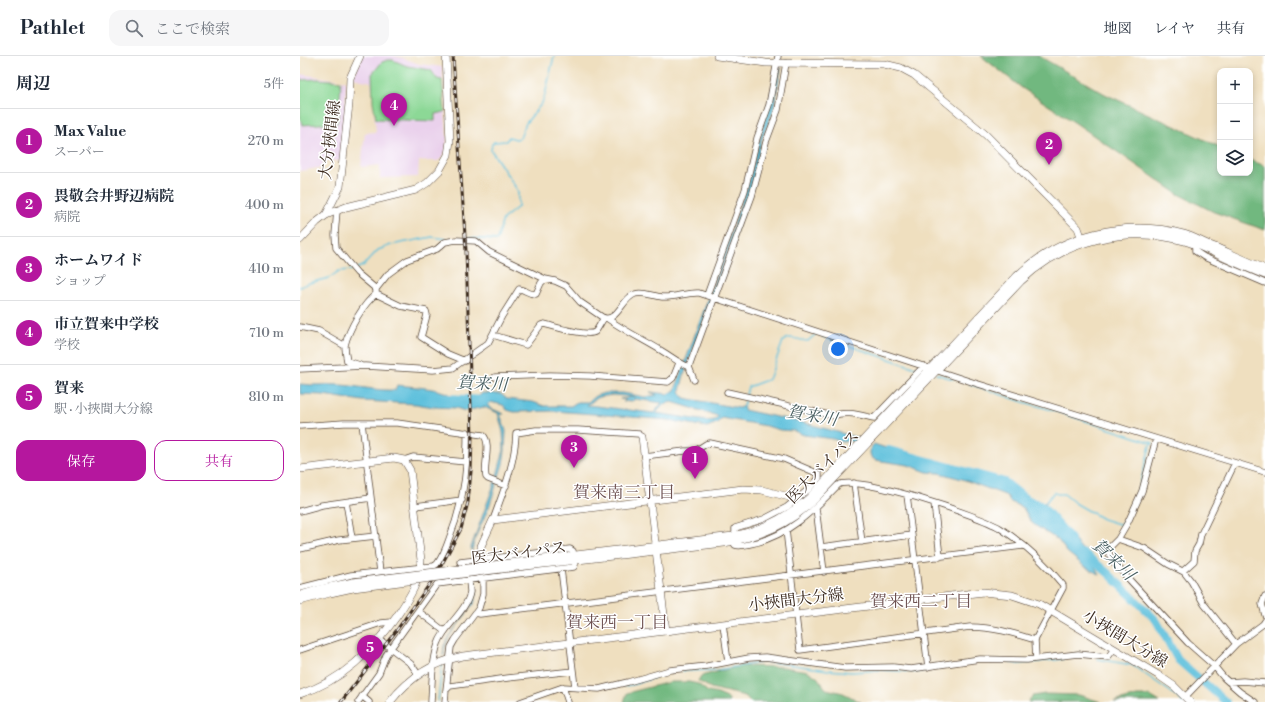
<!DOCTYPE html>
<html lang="ja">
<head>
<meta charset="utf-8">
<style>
	body { margin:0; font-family:"Libre Bodoni","Noto Serif JP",serif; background:#f6f6f7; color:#1f2937 }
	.controls { position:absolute; right:12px; top:12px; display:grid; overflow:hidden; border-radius:8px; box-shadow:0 2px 6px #0003 }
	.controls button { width:36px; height:36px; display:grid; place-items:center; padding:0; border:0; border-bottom:1px solid #e0e1e3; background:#fff; color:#1f2937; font:20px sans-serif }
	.you { position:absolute; left:538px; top:293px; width:14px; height:14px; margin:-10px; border:3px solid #fff; border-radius:50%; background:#1a73e8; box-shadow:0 0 0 6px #1a73e833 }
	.badge { display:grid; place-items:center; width:26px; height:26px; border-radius:50%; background:#b5179e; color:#fff; font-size:13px; font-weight:700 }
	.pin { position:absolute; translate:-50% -33px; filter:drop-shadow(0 1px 2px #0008) }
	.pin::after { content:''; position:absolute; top:21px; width:14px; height:12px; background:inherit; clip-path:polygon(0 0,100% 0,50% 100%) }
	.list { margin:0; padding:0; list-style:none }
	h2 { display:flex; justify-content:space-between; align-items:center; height:52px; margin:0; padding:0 16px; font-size:17px }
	h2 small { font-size:13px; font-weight:400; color:#747a83 }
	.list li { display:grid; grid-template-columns:26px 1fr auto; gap:12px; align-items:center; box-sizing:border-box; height:64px; padding:0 16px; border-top:1px solid #e0e1e3 }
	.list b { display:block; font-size:15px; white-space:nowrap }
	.list p { margin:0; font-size:13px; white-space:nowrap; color:#747a83 }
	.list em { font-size:13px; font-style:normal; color:#747a83 }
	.actions { display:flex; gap:8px; padding:12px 16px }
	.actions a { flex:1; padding:9px 0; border:1px solid #b5179e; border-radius:12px; text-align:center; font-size:14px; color:#b5179e }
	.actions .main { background:#b5179e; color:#fff }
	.icon { flex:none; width:22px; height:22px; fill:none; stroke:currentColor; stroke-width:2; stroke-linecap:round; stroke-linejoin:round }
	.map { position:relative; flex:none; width:965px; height:646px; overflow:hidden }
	header { display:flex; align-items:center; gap:24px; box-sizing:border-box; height:56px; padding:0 20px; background:#fff; border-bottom:1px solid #e0e1e3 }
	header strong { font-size:19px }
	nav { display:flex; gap:22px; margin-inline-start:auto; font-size:14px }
	.search { width:280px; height:36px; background:#f6f6f7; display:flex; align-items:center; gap:10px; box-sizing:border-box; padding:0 14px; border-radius:12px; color:#747a83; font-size:15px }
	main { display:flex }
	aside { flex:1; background:#fff }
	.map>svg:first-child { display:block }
	.built { fill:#ead1ec }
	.green { fill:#8cd896; stroke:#64815a }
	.forest { fill:#71b87f; stroke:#56714e }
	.water { fill:#5dc0dc; stroke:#4c757d; fill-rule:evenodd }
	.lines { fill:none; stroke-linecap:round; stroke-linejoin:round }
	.stream { stroke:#5dc0dc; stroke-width:1.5 }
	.river { stroke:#5dc0dc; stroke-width:8 }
	.minor-casing { stroke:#564536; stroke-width:7 }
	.tertiary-casing { stroke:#564536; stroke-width:8 }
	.secondary-casing { stroke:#564536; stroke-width:8 }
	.minor { stroke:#fff; stroke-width:5.5 }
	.tertiary { stroke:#fff; stroke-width:7 }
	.secondary { stroke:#fff; stroke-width:7 }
	.rail-casing { stroke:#3b2a1e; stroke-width:3 }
	.rail { stroke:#fff; stroke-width:1.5; stroke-dasharray:4.5; stroke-linecap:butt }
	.secondary-bridge-casing { stroke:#564536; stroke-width:8; stroke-linecap:butt }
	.secondary-bridge { stroke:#fff; stroke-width:7 }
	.labels { text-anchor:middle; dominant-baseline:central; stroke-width:3; stroke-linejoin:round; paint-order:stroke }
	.street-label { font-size:16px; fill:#3b2a1e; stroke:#fff }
	.water-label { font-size:17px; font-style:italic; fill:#475e60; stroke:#fff }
	.neighbourhood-label { font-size:17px; fill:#6e5252; stroke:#fff }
</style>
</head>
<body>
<header>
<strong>Pathlet</strong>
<div class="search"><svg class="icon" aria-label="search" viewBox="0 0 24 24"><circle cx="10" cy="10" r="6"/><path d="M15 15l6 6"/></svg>ここで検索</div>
<nav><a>地図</a><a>レイヤ</a><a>共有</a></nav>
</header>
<main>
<aside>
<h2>周辺<small>5件</small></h2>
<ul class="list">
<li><span class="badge">1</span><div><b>Max Value</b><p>スーパー</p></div><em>270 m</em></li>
<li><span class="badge">2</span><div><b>畏敬会井野辺病院</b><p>病院</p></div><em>400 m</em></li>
<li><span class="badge">3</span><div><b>ホームワイド</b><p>ショップ</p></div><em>410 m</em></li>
<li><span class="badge">4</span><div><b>市立賀来中学校</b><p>学校</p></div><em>710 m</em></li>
<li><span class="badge">5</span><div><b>賀来</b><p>駅 · 小挾間大分線</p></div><em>810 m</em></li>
</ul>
<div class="actions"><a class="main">保存</a><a>共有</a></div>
</aside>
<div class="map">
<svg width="965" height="646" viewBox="0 0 965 646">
	<rect width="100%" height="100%" fill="#fff"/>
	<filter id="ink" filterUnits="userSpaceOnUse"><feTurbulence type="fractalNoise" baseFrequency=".025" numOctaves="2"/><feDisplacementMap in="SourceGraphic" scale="8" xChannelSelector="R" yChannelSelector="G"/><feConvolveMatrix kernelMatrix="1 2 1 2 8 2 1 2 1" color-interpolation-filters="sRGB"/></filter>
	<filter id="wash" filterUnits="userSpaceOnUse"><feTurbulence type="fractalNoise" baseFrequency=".012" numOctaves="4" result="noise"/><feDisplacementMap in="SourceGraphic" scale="16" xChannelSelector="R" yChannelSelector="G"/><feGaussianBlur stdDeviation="0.9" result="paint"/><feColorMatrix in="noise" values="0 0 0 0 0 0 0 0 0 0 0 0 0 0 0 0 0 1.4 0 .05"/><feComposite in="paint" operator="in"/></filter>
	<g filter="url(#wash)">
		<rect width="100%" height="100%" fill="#efdfbf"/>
		<path class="built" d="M62,0h31l10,2 16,6 23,3 5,71 -1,12 -4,9 -5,2h-18l-1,16 -38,1v-13l-19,2 4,-34 11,-1 -5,-50 -18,-4z
			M0,18l46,7 -1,40 -5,40 -17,-1v7l-23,4z"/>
		<path class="green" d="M88,4h5l14,6 24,4 6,9 5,1 3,31 -4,2 -6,1v7l-59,-2 -3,-17 -1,-28 10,-12z
			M18,23l23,2 -2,33 -2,9 -35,2 -2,-9v-36z"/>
		<path class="forest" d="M681,0h58l66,38 115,53v26h30v-13l15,6v64l-51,-18 -36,-18 -101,-70 -55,-36z
			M440,610l43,1 25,4 9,6 9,12 17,4 18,9h-110l-6,-6 -34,-8 -13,-7 3,-5z
			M370,626h19l9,2 10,8 10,2 11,5v3h-105l3,-9z
			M745,638l34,1 22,7h-73l5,-6z
			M837,640h13l10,6h-46z"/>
		<path class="water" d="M478,11l3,1 -8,44 -11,27 -10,48 -68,188 -4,16 4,7 55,10 4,-2 1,4 61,13 54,15 -4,5 -4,-2 -9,1 -9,-3 -29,-4 -10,-4 -14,-1 -14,-4 -44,-8 -5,5 -10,4 -39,-7 -24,-2 -89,-7 -41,1 -7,-2 -4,-5 -13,-3 -3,2 3,4 14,6h-4l6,17 -1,20 -2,13 -14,43 -13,29 -4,14 4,39v6l-2,9 -4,5 -21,27 -5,13v6l-1,1 1,-10 5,-10 18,-25 3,-3 5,-16 -4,-45 25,-68 8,-29 -1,-18 -5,-19 -14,-6 -19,4 -9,-3 -22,-1 -18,-3 -53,-3 -40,-6 -23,-1v-10c14,2 26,0 40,1 19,1 36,6 55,5l2,-5c16,2 34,2 50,8 15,6 9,11 28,9l3,-5 4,-4 19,1 6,5 26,3 11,4h27l6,-4h11l7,-6 9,-3h19l22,4 12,-2 -7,-3 19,2 6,-4 39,-108 36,-106zM313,339l22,2 -15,2 6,1 -3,2 9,-1 3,-2 27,4 -8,10 -67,-8 12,-8zM372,346l46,14 -3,4 -8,1 -51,-8 8,-9z
			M574,388l39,13v2l3,1 42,10 55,17 6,3 7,9 14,9 7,-8 -4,11 27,24 17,20 13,20 -16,-9 -17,-14 -9,-12 -22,-14 -5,-4 -8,-14 -14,-7v-3l-4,-3 -43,-16 -23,-6 -12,-1 -19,-7 -33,-5 -4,-3c-2,-6 -1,-9 3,-13z"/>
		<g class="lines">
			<path class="stream" d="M168,182l29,2 6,-21 15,-12v-16l-27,-41 1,-6 2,-2 12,-1 3,-4 7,2 4,-1 6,-15 16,-20 3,-8 9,-39
				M56,213l8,-4 14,-15 13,-5 41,-8 15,2
				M0,231l9,-4 20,-5 10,-7 13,-1
				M522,280l4,2 93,31
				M636,318l17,5
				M670,328l50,17 32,9 101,33
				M443,351l5,-20 19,-7 3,-3 13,-36c8,-7 16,0 25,0l9,-8
				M746,446l8,-10 3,2h7l11,9 28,16 19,6 16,-33 12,-46 2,-2
				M798,603l34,6 43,30 8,7
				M709,606l9,2 45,-5
				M383,615l34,-1 46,-8 16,1 49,7 24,2 28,-2 36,2 33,-6
				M323,630l9,-1 30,-10
				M138,646l4,-38"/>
			<path class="river" d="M146,342l41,2
				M589,394l116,32 20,16 17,8 29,33
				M784,497l24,20 48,47 22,40 48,42"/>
		</g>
	</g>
	<g filter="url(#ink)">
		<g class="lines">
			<g class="minor-casing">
				<path id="minor" d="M37,154l-2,25 1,13 21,25 19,16
					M895,189v6l9,6 61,26
					M407,239l38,-105 12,-52 12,-33 9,-49
					M308,263c17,12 36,21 54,32 10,6 17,12 27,16l5,13
					M0,271l19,4 26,15
					M193,279l33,10 15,-20 3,-1c9,2 43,13 51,8 3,-3 6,-10 9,-14
					M165,305l-17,-7 -27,-17 6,-22 -1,-4 -25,-5 -25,-12v-5l12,-15 19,-14 30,-11 8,-7 11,-2 20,1 13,11 56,27
					M60,309l-13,-4c-1,-5 -2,-11 -2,-16 4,-16 18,-41 31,-51
					M389,311l63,-171 14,-54 12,-32 8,-47
					M0,313l65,-3 68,4 20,-2 35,-25 14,-27 17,-27c6,0 10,6 17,5l5,-11 4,-4 10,2 11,5 14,16 22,15c15,7 20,-19 33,-23 9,-3 18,2 27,3 12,1 25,-5 37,-4l276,90 290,89
					M195,321l55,-2 40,1 78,6 5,-4 6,-15
					M427,336l107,24c10,-6 29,0 40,2l50,-52
					M62,367l18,149
					M0,370l44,-3h53l86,12c9,8 0,30 3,42l2,2 18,7
					M856,383l-14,52 -14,31 -10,17 -9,9 -1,3 5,11 75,81 26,23 10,12 16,14 15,10
					M344,400l41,-5h10l11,-7 4,-1 74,16 35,15v4l-10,11 -22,18 -23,12 -29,9v7
					M104,404l9,-3 53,5
					M554,427l8,59
					M607,439l21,172
					M46,446l6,36
					M634,447l6,54
					M115,450l47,-6
					M516,452l8,64
					M0,455l22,-6 49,-7
					M193,464c10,-28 22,-56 23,-87l20,-3h42l61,4 3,3
					M486,474l14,120 170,-23c23,0 43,6 65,13
					M818,483l26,9 24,16 16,8 7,9 13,23 32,40
					M433,485l2,4c5,2 10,0 15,-1 37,-7 63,-33 88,-59 18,-11 142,31 162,43 23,15 46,36 63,57v3l-28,52 1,19
					M521,491l91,-12
					M0,493l39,-9 37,-4
					M261,513l14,118
					M883,515l11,-10 1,-10 4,-7 2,-10 34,-71
					M0,532l51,-13 83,-9 3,-2c5,-7 9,-16 12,-25 14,-34 19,-70 18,-107
					M965,540l-3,8 3,11
					M118,555l26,20
					M176,557l4,1 543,-68
					M423,568l5,38
					M79,583l32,25 7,10
					M0,594l81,-27 11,-1
					M929,626l14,-1 22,2
					M263,631l5,15
					M146,634l5,-43 4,-7 24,-32 4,-14v-18
					M62,640l7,6
					M885,641l51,-53 27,-20 2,-3
					M58,646l21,-29 7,-18 51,-71 137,-17 1,-2 -2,-14 -3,-2 -110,13
					M131,646c1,-19 1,-40 7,-58 6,-18 29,-33 32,-52 0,-3 -1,-8 -1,-12
					M145,646l1,-12 4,-4 58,-8 65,-7
					M220,646l43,-15 36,2 29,-7 42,-12 37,-4 42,-8 16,-1 80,11 48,-1 18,2 69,-10 47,1 51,-6 30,3 6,-8"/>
			</g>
			<g class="tertiary-casing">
				<path id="tertiary" d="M417,0l49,7 118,1 17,4 13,7 72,60 92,93 5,14
					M26,159l20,-8 70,-17 11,-7 12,-12 9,-16 2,-14 -4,-85
					M342,381l24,194
					M0,413l94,-11 10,2 6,10 11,90c-1,22 -12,38 -24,56 -25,35 -55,65 -97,78
					M181,503v-13l12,-26 250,-31 19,1 35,9"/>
			</g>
			<g class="secondary-casing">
				<path id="secondary" d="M0,184l17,-18 9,-7 14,-28 9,-83 1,-26 10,-22
					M201,508l232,-28c29,-6 53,-18 76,-38l208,-222c43,-41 109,-58 167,-42 10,3 20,9 31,13 16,7 33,14 50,22
					M201,513l223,-26c37,-7 65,-18 91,-44l206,-218c43,-41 105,-56 163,-40 11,3 21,8 31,12 16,8 33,15 50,22
					M0,539l20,-6 33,-7
					M0,545l30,-8 23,-5
					M90,646c19,-24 43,-40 73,-46l520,-64 29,3 27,9 119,71 16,11 16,16"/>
			</g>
			<use href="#minor" class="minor"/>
			<use href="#tertiary" class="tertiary"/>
			<use href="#secondary" class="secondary"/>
			<g class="rail-casing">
				<path id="rail" d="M41,646l55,-71 40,-56 25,-46 7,-27 3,-31 1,-34 -6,-186 -13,-195"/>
			</g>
			<use href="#rail" class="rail"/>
			<g class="secondary-bridge-casing">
				<path id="secondary-bridge" d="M53,526l148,-18
					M53,532l148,-19"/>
			</g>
			<use href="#secondary-bridge" class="secondary-bridge"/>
		</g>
	</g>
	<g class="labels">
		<g class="street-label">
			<text transform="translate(30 84) rotate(-83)">大分挾間線</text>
			<text transform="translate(523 411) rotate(-45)">医大バイパス</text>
			<text transform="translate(219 497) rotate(-7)">医大バイパス</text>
			<text transform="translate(496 544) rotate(-7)">小挾間大分線</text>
			<text transform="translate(825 583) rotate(31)">小挾間大分線</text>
		</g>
		<g class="water-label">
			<text transform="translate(182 328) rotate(3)">賀来川</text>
			<text transform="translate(512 360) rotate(10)">賀来川</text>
			<text transform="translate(813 504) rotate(44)">賀来川</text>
		</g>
		<g class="neighbourhood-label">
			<text x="324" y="437">賀来南三丁目</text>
			<text x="621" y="546">賀来西二丁目</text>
			<text x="317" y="567">賀来西一丁目</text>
		</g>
	</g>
</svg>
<div class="controls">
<button>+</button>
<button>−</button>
<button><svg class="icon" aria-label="layers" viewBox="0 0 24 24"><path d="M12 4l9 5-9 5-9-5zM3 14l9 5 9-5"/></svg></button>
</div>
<div class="you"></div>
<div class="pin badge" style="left:395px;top:423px">1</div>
<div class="pin badge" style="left:749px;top:109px">2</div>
<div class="pin badge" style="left:274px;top:412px">3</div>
<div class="pin badge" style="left:94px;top:70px">4</div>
<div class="pin badge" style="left:70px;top:612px">5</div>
</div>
</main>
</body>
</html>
